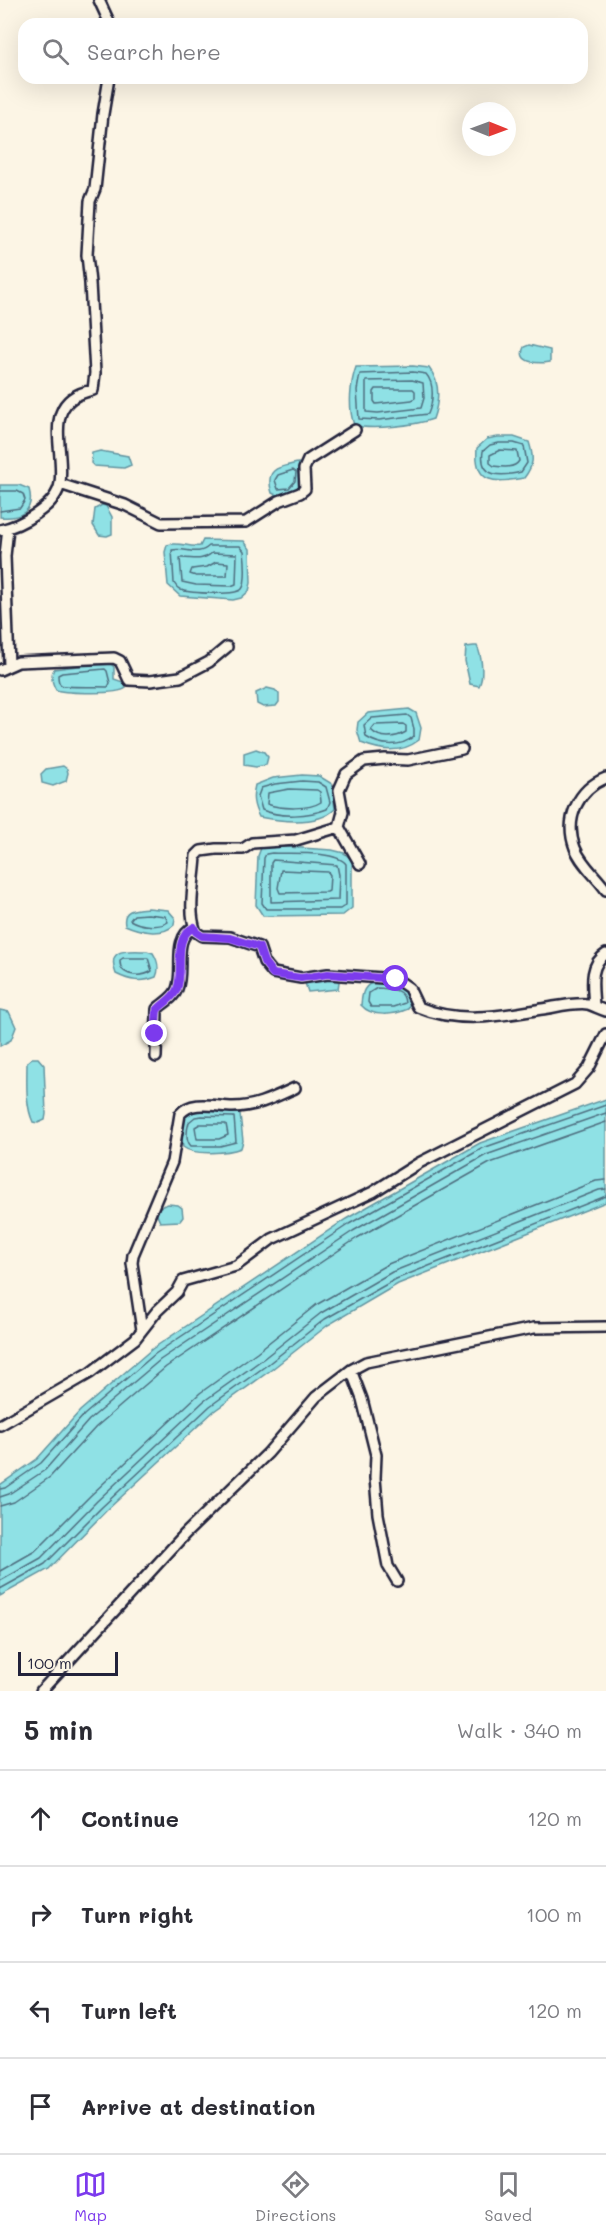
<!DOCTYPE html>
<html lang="en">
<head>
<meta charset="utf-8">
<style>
	body { margin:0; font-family:Mali,sans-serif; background:#f7f7f7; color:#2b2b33 }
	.compass { position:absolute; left:462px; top:102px; width:54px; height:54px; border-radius:50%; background:#fff; box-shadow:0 6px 24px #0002; rotate:91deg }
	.scale { position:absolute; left:18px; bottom:15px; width:100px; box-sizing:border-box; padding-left:6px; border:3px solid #22223b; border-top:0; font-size:16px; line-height:21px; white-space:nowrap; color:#22223b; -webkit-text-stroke:4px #fcf5e5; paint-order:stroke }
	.stop { position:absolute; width:18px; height:18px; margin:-14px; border:4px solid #7c3aed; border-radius:50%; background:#fff }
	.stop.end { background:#7c3aed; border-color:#fff; box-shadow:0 2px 6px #0008 }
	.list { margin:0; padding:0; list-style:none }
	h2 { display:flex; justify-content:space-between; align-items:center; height:78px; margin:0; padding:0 24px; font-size:26px }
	h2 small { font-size:20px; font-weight:400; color:#7c7c81 }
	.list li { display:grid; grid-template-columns:39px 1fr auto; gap:18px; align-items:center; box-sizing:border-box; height:96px; padding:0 24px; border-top:2px solid #e1e1e2 }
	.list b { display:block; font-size:22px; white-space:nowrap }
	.list em { font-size:20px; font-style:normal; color:#7c7c81 }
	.icon { flex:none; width:33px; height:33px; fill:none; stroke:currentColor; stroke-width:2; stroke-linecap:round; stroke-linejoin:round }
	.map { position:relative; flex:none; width:606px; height:1691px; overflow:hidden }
	.search { position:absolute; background:#fff; box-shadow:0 6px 24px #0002; left:18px; right:18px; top:18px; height:66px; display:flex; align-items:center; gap:15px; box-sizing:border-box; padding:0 21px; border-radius:18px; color:#7c7c81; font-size:22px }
	.sheet { height:462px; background:#fff }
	nav { display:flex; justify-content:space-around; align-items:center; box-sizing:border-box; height:84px; border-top:2px solid #e1e1e2; background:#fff; font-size:16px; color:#7c7c81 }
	nav a { display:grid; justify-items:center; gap:3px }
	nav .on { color:#7c3aed }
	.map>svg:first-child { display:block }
	.water { fill:#8fe1e5; stroke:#6395a1; stroke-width:1.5 }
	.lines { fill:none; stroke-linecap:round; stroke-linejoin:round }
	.shore { stroke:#4e6e7f; stroke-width:1.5 }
	.minor-casing { stroke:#22223b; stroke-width:14 }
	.minor { stroke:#fcf5e5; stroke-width:9 }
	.route { stroke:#7c3aed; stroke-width:8 }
</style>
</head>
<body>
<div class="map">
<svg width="606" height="1691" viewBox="0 0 606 1691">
	<rect width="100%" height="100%" fill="#fcf5e5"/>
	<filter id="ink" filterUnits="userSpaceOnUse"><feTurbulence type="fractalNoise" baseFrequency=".0167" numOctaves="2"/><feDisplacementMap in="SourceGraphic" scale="12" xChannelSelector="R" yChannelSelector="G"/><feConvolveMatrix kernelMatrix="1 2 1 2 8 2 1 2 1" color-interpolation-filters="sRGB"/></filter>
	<g filter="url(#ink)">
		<path class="water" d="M529,345l21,5v12c-12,2 -34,1 -26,-15z
			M413,366l16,2c12,15 10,34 4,51 -17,6 -63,12 -79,6 -6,-17 -4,-41 2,-58z
			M498,437h16l15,5c5,16 5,23 -5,36 -29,5 -50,7 -47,-30l10,-9z
			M100,451l28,5 3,9 -7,3 -30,-2 -3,-3 1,-10z
			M298,463l3,1 1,21c-10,5 -17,16 -30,8 -8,-25 7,-26 26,-30z
			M0,485h19l10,4c6,22 -8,30 -29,28z
			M102,505l4,1 6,11v17l-5,2 -8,-1 -6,-10 2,-16z
			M203,540l41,1 6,8 1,34 -2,8 -8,7 -8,2 -53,-4 -12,-11 -3,-33 2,-7c12,-4 22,3 33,1z
			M474,646h3c5,11 7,30 2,40l-9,-2 -5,-23 1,-14z
			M101,663h9l4,4v12l9,3 3,6c-8,7 -59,5 -70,2 -4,-7 -6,-14 -2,-21z
			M267,688l8,2 4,4v8l-3,4 -13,1 -6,-3 -1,-11z
			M409,709l7,4 5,15 -2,12c-18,14 -38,11 -58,3l-4,-13 1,-8 10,-9z
			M256,749l8,3 4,5 -2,8 -10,2 -12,-2v-12z
			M63,766l4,3 1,4 -2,8 -13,5 -11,-3 -1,-9 5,-5z
			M302,775l17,1 13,8 3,25c-17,17 -55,12 -76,8 -6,-12 -7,-20 -4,-32l18,-7z
			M271,846l61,4 12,3 8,7v48l-9,7 -80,1 -7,-11 2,-49 3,-8z
			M148,908l20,2 7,8 -1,7c-12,12 -35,6 -49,0 -3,-16 10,-16 23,-17z
			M147,951l6,2c5,8 7,15 3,24 -15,6 -26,4 -40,-3 -10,-27 11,-23 31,-23z
			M324,978l11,1 4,3 -1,7 -30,3 -3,-9 3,-3z
			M376,981l25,4 10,14 -3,10c-14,6 -36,9 -47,-4 1,-13 3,-20 15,-24z
			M0,1010l9,2 7,15 -5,13 -11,6z
			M32,1058h6l6,7 2,49 -1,6 -7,3 -5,-1c-8,-17 -6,-41 -6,-60z
			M606,1099v103l-208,82 -70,41 -57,45 -57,41 -108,100 -57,58 -49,27v-111l37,-26 43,-48 72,-62 194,-130 134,-76z
			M203,1110l30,1 7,3 3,27 -2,7c-13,5 -47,8 -58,-1l-2,-17 3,-12 8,-6z
			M168,1204l10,1 4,3 1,9 -3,4 -20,1 -3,-7v-7z"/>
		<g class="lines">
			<path class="shore" d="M413,372l13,2c9,10 7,28 2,40l-49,6 -20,-1 -2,-29 3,-16z
				M412,380l11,3 1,15 -3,10 -43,5 -12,-1v-31z
				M376,389h37l2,2v7l-3,2 -36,4 -2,-3v-9z
				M499,443h15l10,3 3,17 -6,9c-20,5 -42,6 -38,-21l7,-6z
				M500,450l17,1 2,10c-5,8 -17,6 -25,5l-4,-3v-8z
				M293,470l3,2 -1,9 -6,7 -11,1 -3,-9 3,-5z
				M0,491h17l6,3 2,6 -5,8 -20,3
				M209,546h31l4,5c1,8 3,32 -2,38 -6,7 -52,4 -61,1 -4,-2 -5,-3 -7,-7l-2,-33c15,-3 25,7 37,-4z
				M212,553l25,1 -1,30 -5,2 -35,-1 -14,-3 -2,-24c12,-1 20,5 32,-5z
				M216,562l12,1 -1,13h-31l-6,-2 2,-5 15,-2z
				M105,669l2,2 3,12 -2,4c-8,-1 -42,1 -47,-2 -3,-2 -3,-7 -3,-10l4,-2z
				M407,715l4,3 3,11v7c-13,12 -34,10 -48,1l-2,-12 8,-7z
				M403,724l3,2v6c-10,6 -26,8 -35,-2l4,-5z
				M302,781l16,1 8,5 4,15 -3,7c-18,7 -46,9 -65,1l-4,-14 3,-8 14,-4z
				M289,789l28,1 3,2 1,10c-12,8 -40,7 -54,2l1,-11z
				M272,853c17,1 64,-3 74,11v41l-6,4h-74l-4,-6 2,-45 2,-4z
				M273,860l64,5 2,10 -1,25 -67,2v-39z
				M281,870l47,2 2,3 -1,16 -2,1 -47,1 -2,-5z
				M148,914l17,2 3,6c-9,6 -28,4 -38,-2l4,-5z
				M123,958h25l4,13c-11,7 -33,6 -32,-11z
				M377,988c13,1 27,0 28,15l-12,4h-22l-3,-5 1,-9z
				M202,1116l32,1 2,25 -16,4h-29c-6,-6 -4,-17 -2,-24l6,-5z
				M200,1124h26l2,11 -9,4h-22l-2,-12z
				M0,1489l5,-1 36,-25 43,-48 71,-61 194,-130 134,-76 123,-43
				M0,1497l9,-3 36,-24 44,-50 71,-60 193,-129 133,-76 120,-42
				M0,1506l14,-4 36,-25 46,-50 70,-60 191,-129 133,-75 116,-41
				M0,1571l35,-20 56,-56 109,-102 57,-41 59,-47 72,-41 208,-83 10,-1
				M0,1581l41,-23 56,-57 107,-100 59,-42 58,-46 71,-41 207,-82 7,-1
				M0,1589l45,-25 57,-57 108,-101 57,-41 58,-46 71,-40 210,-83"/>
			<g class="minor-casing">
				<path id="minor" d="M99,0l11,24
					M60,484l65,21 36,18 85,-1 33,-21 21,-8 5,-4 -1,-20 4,-9 47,-30
					M8,528l-3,28 4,110
					M0,530c20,-4 57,-24 60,-47 5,-36 -20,-83 33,-93l2,-17 -5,-90 -3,-28 3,-54 5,-12 8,-75 6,-36
					M0,670l18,-8 96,-4 6,3 9,19 21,1 30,-4 29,-15 18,-15
					M462,749l-54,11 -23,-1 -21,2 -18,13 -7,16 4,22 -4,15 -43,13 -44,3 -9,6h-27l-15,2 -5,5c-1,24 -9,53 0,76l6,4 28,1 29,10 5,15 9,11 28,5 27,-4 68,5 13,9 9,19c40,17 82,9 124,2 14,-2 33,-7 46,-5 6,2 12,5 18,7
					M606,778c-28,11 -42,41 -31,70 6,16 22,29 31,42
					M339,827l21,37
					M594,1006c-1,-18 -6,-41 12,-52
					M156,1057l1,-48c6,-6 17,-11 20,-20 8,-20 -6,-50 17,-62
					M142,1330l-10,-67 1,-8 39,-93 8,-48c12,-15 36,-7 53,-7 23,0 42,-10 62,-19
					M351,1370l11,29 14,56 -1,23 3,36 10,52 9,15
					M0,1425l90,-52 45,-34 22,-28 20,-19 6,-11 53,-15 36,-27 101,-47 46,-29 156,-79 14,-16 17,-34
					M41,1691l144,-157 83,-81 48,-56 35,-27 15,-8 168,-34 72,-1"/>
			</g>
			<use href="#minor" class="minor"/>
		</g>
	</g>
	<g class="lines" filter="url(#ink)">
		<path class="route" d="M155,1034l2,-24c6,-7 17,-12 20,-21 8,-20 -6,-50 17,-62l2,5 6,4 28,2 29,9 5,15 9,12 28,4 27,-4 68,5"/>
	</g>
</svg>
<svg class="compass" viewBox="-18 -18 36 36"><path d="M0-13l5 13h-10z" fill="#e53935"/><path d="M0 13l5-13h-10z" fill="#7c7c81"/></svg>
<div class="scale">100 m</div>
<div class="stop" style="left:396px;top:979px"></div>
<div class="stop end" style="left:155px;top:1034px"></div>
<div class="search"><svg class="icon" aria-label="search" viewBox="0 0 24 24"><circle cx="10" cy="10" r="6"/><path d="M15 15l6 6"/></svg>Search here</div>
</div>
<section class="sheet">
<h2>5 min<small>Walk · 340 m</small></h2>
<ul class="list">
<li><svg class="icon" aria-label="ahead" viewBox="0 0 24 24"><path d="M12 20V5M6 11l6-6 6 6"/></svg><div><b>Continue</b></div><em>120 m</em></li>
<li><svg class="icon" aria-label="right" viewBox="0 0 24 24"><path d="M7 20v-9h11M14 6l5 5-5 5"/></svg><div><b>Turn right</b></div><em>100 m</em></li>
<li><svg class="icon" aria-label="left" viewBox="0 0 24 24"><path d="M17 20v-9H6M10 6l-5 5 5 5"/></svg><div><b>Turn left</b></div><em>120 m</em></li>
<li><svg class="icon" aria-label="arrive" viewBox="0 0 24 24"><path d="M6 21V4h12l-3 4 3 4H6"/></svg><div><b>Arrive at destination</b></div></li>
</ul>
</section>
<nav>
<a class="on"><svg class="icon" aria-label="map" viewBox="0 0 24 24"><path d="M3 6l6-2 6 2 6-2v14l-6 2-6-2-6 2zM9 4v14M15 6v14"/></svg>Map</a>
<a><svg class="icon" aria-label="directions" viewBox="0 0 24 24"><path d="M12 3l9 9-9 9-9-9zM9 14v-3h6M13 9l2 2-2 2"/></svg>Directions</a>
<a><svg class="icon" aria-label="saved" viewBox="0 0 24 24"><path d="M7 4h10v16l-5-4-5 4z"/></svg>Saved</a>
</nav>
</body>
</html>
